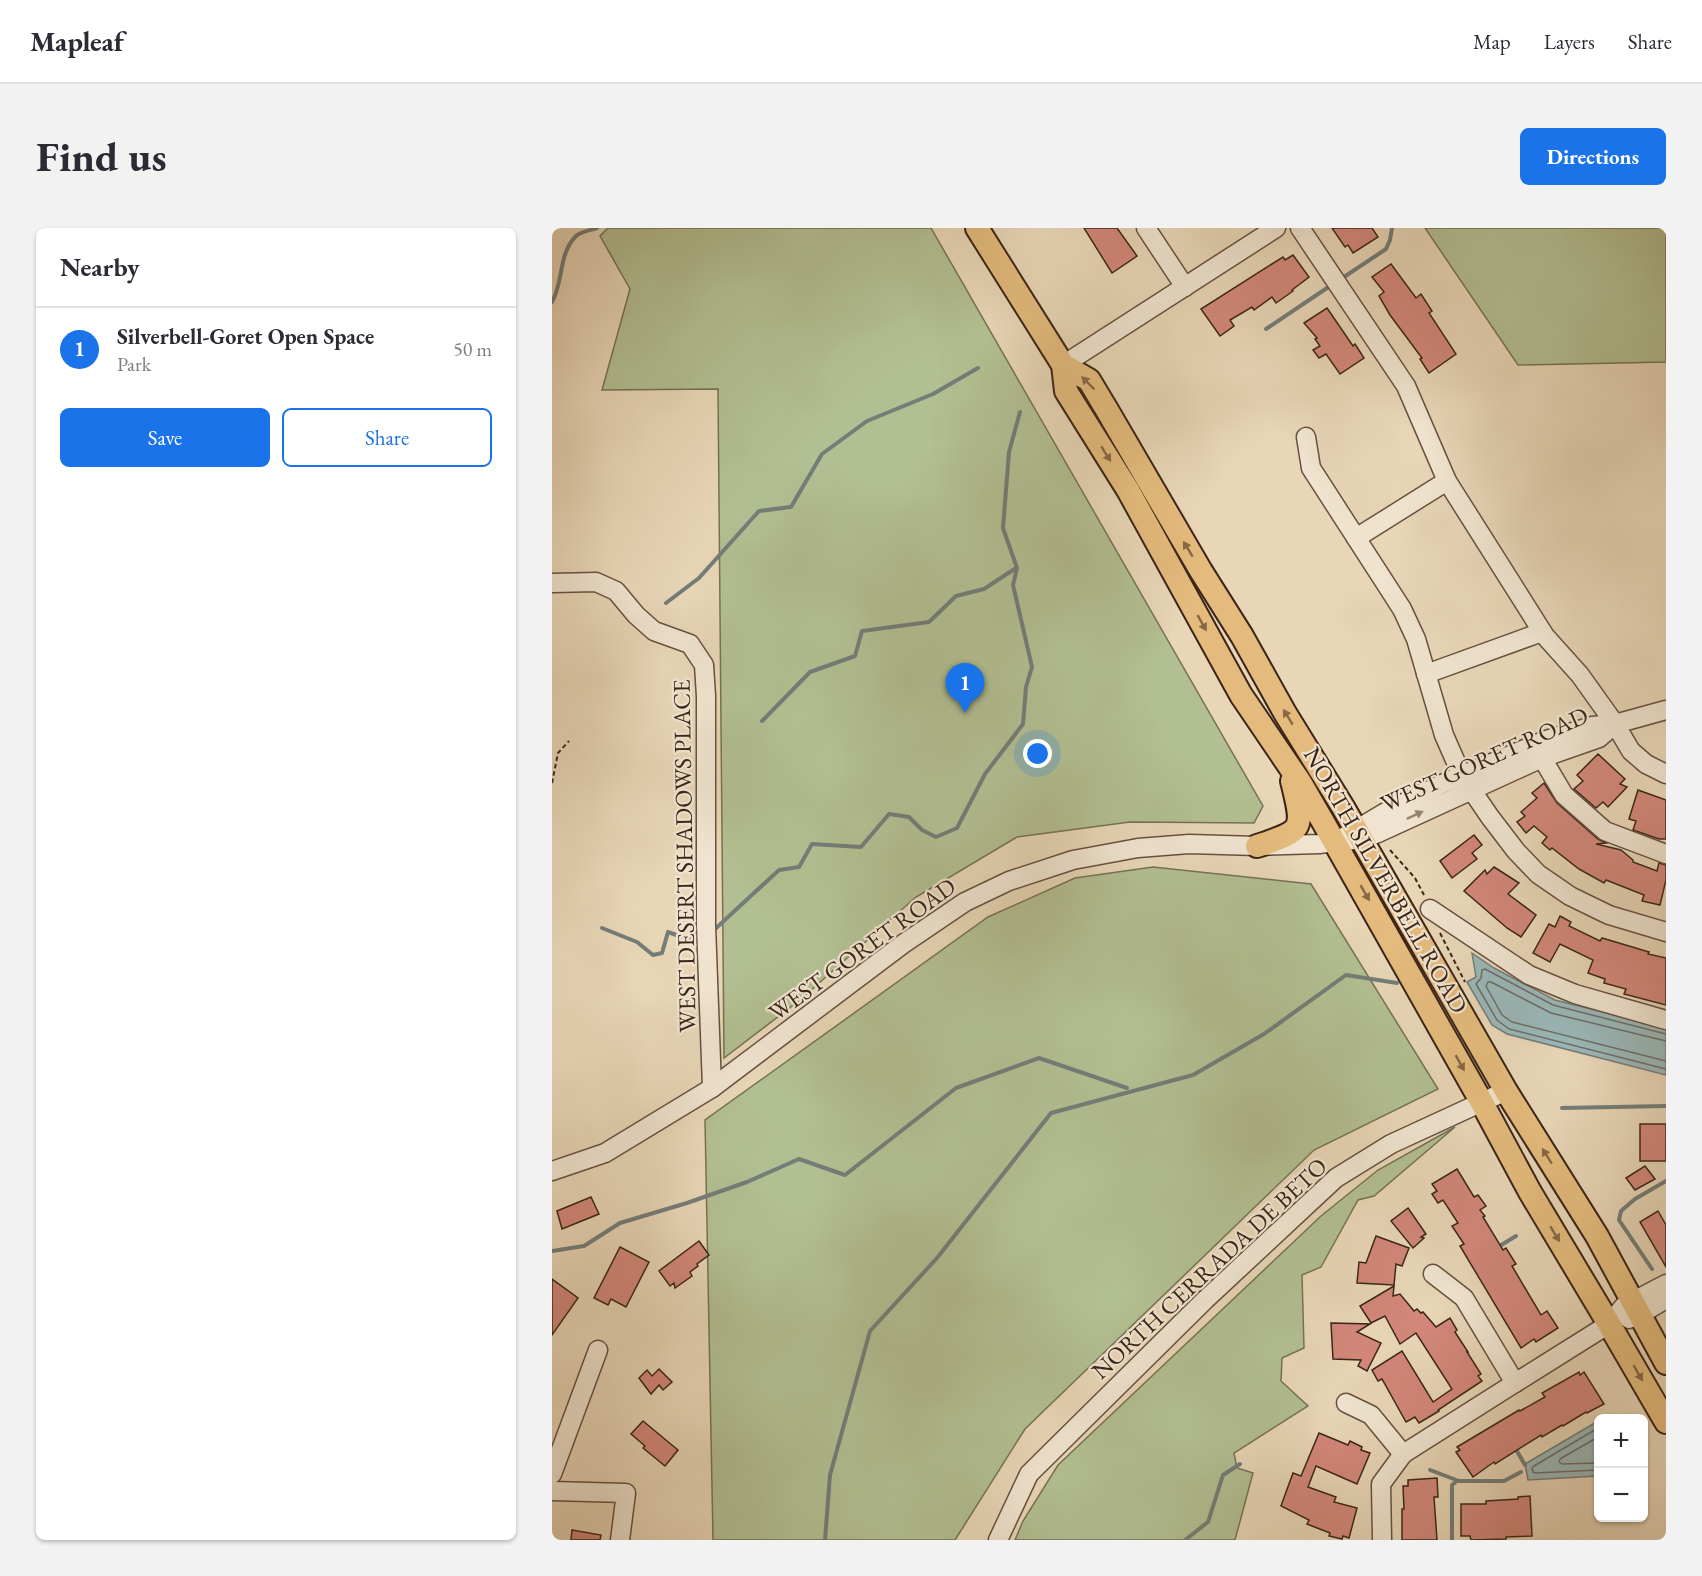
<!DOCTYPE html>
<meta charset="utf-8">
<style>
body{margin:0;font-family:"EB Garamond",serif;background:#f2f2f3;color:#2b2b33}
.controls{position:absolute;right:18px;bottom:18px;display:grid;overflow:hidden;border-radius:9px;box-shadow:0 2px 4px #0004}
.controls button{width:54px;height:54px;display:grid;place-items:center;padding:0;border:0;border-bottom:2px solid #e1e1e2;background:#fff;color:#2b2b33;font:30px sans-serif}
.you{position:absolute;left:486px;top:526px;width:21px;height:21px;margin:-15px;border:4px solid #fff;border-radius:50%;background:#1a73e8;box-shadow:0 0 0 9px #1a73e833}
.badge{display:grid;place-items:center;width:39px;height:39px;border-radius:50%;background:#1a73e8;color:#fff;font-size:20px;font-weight:700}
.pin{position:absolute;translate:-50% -50px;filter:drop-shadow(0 2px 3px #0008)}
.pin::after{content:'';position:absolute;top:32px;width:21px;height:18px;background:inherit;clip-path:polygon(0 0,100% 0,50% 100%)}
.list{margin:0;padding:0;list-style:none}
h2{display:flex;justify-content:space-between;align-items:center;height:78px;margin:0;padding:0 24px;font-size:26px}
h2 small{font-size:20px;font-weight:400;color:#7c7c81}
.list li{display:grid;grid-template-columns:39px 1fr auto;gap:18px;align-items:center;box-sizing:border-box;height:84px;padding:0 24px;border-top:2px solid #e1e1e2}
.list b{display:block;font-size:22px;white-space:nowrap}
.list p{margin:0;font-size:20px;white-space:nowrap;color:#7c7c81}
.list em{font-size:20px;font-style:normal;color:#7c7c81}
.actions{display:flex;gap:12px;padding:18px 24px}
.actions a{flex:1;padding:14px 0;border:2px solid #1a73e8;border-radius:9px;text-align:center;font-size:21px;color:#1a73e8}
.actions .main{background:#1a73e8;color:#fff}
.map{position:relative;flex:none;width:1114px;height:1312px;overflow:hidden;border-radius:9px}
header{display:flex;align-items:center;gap:36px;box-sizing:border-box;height:84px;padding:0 30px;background:#fff;border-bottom:2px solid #e1e1e2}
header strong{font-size:28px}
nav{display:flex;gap:33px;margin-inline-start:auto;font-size:21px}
.intro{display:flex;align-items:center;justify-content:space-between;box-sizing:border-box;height:144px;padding:0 36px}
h1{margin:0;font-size:42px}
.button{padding:15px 27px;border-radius:9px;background:#1a73e8;color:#fff;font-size:21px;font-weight:700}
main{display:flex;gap:36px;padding:0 36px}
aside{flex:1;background:#fff;border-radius:9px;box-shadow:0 2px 4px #0004}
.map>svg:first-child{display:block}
</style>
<header>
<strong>Mapleaf</strong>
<nav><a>Map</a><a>Layers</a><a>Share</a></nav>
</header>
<div class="intro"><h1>Find us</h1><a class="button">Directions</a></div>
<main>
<aside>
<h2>Nearby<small></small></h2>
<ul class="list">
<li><span class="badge">1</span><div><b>Silverbell-Goret Open Space</b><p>Park</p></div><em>50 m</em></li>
</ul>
<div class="actions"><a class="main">Save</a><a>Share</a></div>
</aside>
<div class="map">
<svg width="1114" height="1312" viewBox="0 0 1114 1312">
<rect width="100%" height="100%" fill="#e8d6b7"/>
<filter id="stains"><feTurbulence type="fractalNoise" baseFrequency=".00333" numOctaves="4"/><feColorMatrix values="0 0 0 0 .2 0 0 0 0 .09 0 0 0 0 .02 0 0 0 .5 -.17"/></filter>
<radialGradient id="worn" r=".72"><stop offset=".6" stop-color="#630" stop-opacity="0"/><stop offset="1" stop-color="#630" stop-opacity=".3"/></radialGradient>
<g fill="#b2bf92" stroke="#767255" stroke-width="1.5">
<path d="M56 0H379L711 578 702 595 578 594 465 609 364 669 248 772 172 830 166 161 50 162 78 61 48 8Z"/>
<path d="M873 0H1114V134L966 137Z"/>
<path d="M601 639 759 656 886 861 762 922 473 1201 403 1312H161L153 892 436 689 523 650Z"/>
<path d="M903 899 822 968 806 972 769 1039 750 1047 752 1120 730 1130 729 1153 756 1178 682 1225 685 1240 701 1245 683 1312H463L471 1293 506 1237 769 988 826 942Z"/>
</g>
<g fill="#9ab7b8" stroke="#747d78" stroke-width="1.5">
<path d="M920 725 942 740 1003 772 1114 800V847L955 806 940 797 915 754 924 749Z"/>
<path d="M1046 1193V1248L976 1252 973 1236Z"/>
</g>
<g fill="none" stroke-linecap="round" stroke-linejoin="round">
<g stroke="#6a6e68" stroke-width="1.5">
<path d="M1114 806 1001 777 933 741 930 742 929 750 924 756 945 792 957 801 1114 841"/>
<path d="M1114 813 999 785 939 754H936L934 758 950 787 960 794 1114 833"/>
<path d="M1046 1200 982 1238 980 1240 981 1244 983 1245 1046 1242"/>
<path d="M1046 1209 1008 1231 1007 1234 1010 1236 1046 1235"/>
</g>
<g stroke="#747d78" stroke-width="4">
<path d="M792 49 834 21 838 12 840 0"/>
<path d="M0 74C12 53 6 26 24 8 28 4 39 2 45 0"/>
<path d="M714 101 775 60"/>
<path d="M114 375 147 350 207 283 239 279 270 226 315 193 381 166 426 140"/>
<path d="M210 493 258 444 303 428 310 403 377 394 404 368 432 361 464 340"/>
<path d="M50 700 85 714 101 727 110 725 116 704 138 712 145 707"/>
<path d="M162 702 227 642 247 639 260 616 309 619 337 586 357 589 370 602 384 609 405 600 433 546 471 496 474 459 480 439 461 357 465 340 451 300 457 224 468 184"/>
<path d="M1010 880 1114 878"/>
<path d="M946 1019 964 1008"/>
<path d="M0 1023 32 1018 68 995 135 975 195 954 247 931 293 947 404 860 487 830 575 860"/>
<path d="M1100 1041 1067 992 1069 983 1083 971 1114 953"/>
<path d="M962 1218 973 1237"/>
<path d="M878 1242 907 1253H952L969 1244"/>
<path d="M273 1312 278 1247 318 1103 385 1030 499 885 641 847 712 806 794 747 845 755"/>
<path d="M633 1312 656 1294 671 1247 688 1236"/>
<path d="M900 1312V1257L905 1253"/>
</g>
</g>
<g fill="#d2877a" stroke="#3b2518" stroke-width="1.5">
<path d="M532 0H565L585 28 560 45Z"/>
<path d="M780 0H820L826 9 801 25 796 17 793 19Z"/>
<path d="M741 27 757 49 740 62 741 63 724 75 720 69 702 82 700 79 678 92 682 98 668 108 649 81 731 29 733 32Z"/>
<path d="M839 36 864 70 869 66 880 83 877 85 904 126 877 145 868 131 870 130 838 87 827 68 832 64 820 49Z"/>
<path d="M775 80 801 118 803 116 812 130 788 146 774 126 767 130 761 122 768 118 763 111 765 110 752 95Z"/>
<path d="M1046 526 1073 551 1068 556 1075 559 1056 579 1051 574 1044 580 1022 561 1031 553 1025 547Z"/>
<path d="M992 555 1005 575 1046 611 1054 615 1044 616 1069 622 1081 632V634L1105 643 1107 635 1114 637V652L1108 677 1090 673 1092 667 1054 652 1052 655 1027 641 1000 620 998 622 990 615 995 609 982 598 974 605 965 594 973 588 969 584 985 570 980 565Z"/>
<path d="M1086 562 1114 572V611H1107L1081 602 1084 593 1077 591Z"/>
<path d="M922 607 930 617 920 625 925 631 900 650 888 633Z"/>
<path d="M942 639 967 655 956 666 984 687 969 709 955 700 912 663 933 642 935 646Z"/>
<path d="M1008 688 1019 694 1017 698 1048 713 1050 710 1097 724 1096 726 1114 730V777L1072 766 1074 761 1052 755 1053 751 1036 745 1041 732 1008 716 998 734 981 725 997 696 1003 699Z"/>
<rect x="1088" y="896" width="26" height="37"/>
<path d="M1093 938 1103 951 1083 962 1074 950Z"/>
<path d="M905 941 922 969 926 967 934 978 928 982 933 988 931 989 951 1022 954 1020 964 1036 960 1038 989 1087 995 1083 1006 1100 984 1114 982 1111 969 1120 908 1018 912 1016 900 998 906 995 891 972 886 975 880 966 885 963 880 956Z"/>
<path d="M39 969 47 986 10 1001 5 983Z"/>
<path d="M856 980 874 1006 869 1009 872 1010 861 1020 839 993Z"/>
<path d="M1106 983 1114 997V1039L1088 994Z"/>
<path d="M824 1008 857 1020 850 1038 844 1036 842 1057 805 1055 807 1034 814 1035Z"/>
<path d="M147 1013 157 1027 145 1036 146 1038 138 1044 140 1048 123 1060 122 1055 118 1058 107 1043Z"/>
<path d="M68 1019 97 1034 74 1079 59 1071 56 1077 42 1070Z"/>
<path d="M0 1051 26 1070 0 1107Z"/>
<path d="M842 1058 841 1068 848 1066 862 1083 865 1081 869 1085 871 1084 884 1099 898 1090 905 1102 903 1104 916 1124H915L929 1146 926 1148 930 1153 886 1182 887 1183 867 1195 863 1189 854 1194 830 1151 826 1153 820 1142 850 1123 881 1174 900 1161 864 1105 848 1116 833 1088 819 1095 808 1078Z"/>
<path d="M779 1095 818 1096 805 1104 829 1115 815 1143 806 1138 809 1132 781 1131Z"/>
<path d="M107 1141 120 1154 111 1162 107 1157 99 1166 87 1150 95 1142 100 1148Z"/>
<path d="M1027 1144 1028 1147 1032 1144 1052 1176 1035 1185 1034 1184 1011 1198 1010 1197 990 1209 989 1207 943 1236 942 1234 921 1249 904 1224 908 1222 905 1219 967 1182 968 1183 993 1169 990 1165Z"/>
<path d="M91 1193 126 1222 113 1238 91 1220 93 1218 79 1206Z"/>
<path d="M767 1205 796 1217 798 1213 810 1219 809 1222 818 1225 805 1256 764 1238 756 1259 784 1269 782 1274 805 1280 797 1310 791 1308 790 1311 777 1308 778 1305 755 1296 757 1292 729 1278 741 1245 749 1248Z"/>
<path d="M885 1250 886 1269H882L885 1312H850V1281H852L851 1258H856V1252Z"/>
<path d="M978 1268 980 1308 954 1309V1311L919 1312 918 1308H909V1276H934V1273L966 1271V1269Z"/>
<path d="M20 1302 49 1307 48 1312H19Z"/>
</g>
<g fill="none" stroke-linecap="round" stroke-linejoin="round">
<defs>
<g id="minor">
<path d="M594 0 633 59"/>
<path d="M748 0 854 158 895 253 993 408 1028 447 1063 496 1079 523 1094 536 1114 546"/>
<path d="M511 137 724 0"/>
<path d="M754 209 759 240 850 381 864 411 892 507 910 548 938 589 964 623 986 646 1018 668 1057 687 1114 704"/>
<path d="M804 310 895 253"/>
<path d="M0 355 44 354 64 363 84 387 102 403 138 416 152 437 154 468V697L160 860"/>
<path d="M874 446 990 404"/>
<path d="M990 530 1012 567 1053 603 1114 626"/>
<path d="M792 609 832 585 890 556 994 512 1040 498 1063 496 1114 482"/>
<path d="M878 681 977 747 1023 766 1114 792"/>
<path d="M0 943 53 925 160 860 351 716 413 674 457 653 521 632 586 620 637 616 705 618 767 616 810 611 826 605 990 530 1047 510 1063 496"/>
<path d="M881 1046 912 1070 963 1155 1057 1096 1072 1078 1114 1056"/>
<path d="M1077 1091 1087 1087 1114 1071"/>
<path d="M794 1175 819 1187 851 1226"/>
<path d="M0 1246 46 1122"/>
<path d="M0 1263 74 1265 68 1312"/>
<path d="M446 1312 477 1246 653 1072 784 950 839 916 954 863"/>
<path d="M830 1312 829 1256 851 1226 963 1155"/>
</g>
<g id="major">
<path d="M425 0 511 137 514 163 576 262 689 467 748 554 770 592 929 873 978 964 1057 1096 1114 1194"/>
<path d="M511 137 537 152 555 182 649 343 690 408 733 485 791 579 954 863 1045 1008 1114 1135"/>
<path d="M705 618C753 602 752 602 740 553"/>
</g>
</defs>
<use href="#minor" stroke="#665140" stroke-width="21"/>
<use href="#major" stroke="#3b2518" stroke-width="26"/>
<g stroke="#3b2518" stroke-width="2" stroke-dasharray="4.5 3" stroke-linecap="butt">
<path d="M0 555 6 525 17 513"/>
<path d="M838 622 863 650 872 667"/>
<path d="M888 705 913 754"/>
</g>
<use href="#minor" stroke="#f0e4d0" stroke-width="18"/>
<use href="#major" stroke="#e4bb7c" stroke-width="22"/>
</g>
<defs><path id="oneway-solid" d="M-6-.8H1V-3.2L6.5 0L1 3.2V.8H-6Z" transform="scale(1.5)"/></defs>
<g fill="#876845">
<use href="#oneway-solid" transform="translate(536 155) rotate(-135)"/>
<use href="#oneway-solid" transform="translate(554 226) rotate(58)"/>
<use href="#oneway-solid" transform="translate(636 321) rotate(-121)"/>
<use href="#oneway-solid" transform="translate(650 395) rotate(61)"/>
<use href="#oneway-solid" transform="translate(736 489) rotate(-121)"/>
<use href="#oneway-solid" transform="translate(813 665) rotate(60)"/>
<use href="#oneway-solid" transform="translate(908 835) rotate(61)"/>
<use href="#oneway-solid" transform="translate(995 928) rotate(-122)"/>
<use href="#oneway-solid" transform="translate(1003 1006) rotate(59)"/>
<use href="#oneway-solid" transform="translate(1086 1145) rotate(60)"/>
</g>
<use fill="#968474" href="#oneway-solid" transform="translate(863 587) rotate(-25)"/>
<g text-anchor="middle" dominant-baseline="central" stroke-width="4.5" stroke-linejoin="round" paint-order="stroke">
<g font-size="24" fill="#3b2518" stroke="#f0e4d0">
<text transform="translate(932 531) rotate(-24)">WEST GORET ROAD</text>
<text transform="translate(132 628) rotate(-91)">WEST DESERT SHADOWS PLACE</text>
<text transform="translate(834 652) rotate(60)">NORTH SILVERBELL ROAD</text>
<text transform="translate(310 721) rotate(-36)">WEST GORET ROAD</text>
<text transform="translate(657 1040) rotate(-43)">NORTH CERRADA DE BETO</text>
</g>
</g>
<rect width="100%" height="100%" filter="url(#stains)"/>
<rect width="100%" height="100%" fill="url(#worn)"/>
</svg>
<div class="controls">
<button>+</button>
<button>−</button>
</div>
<div class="you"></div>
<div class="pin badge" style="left:413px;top:485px">1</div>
</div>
</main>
